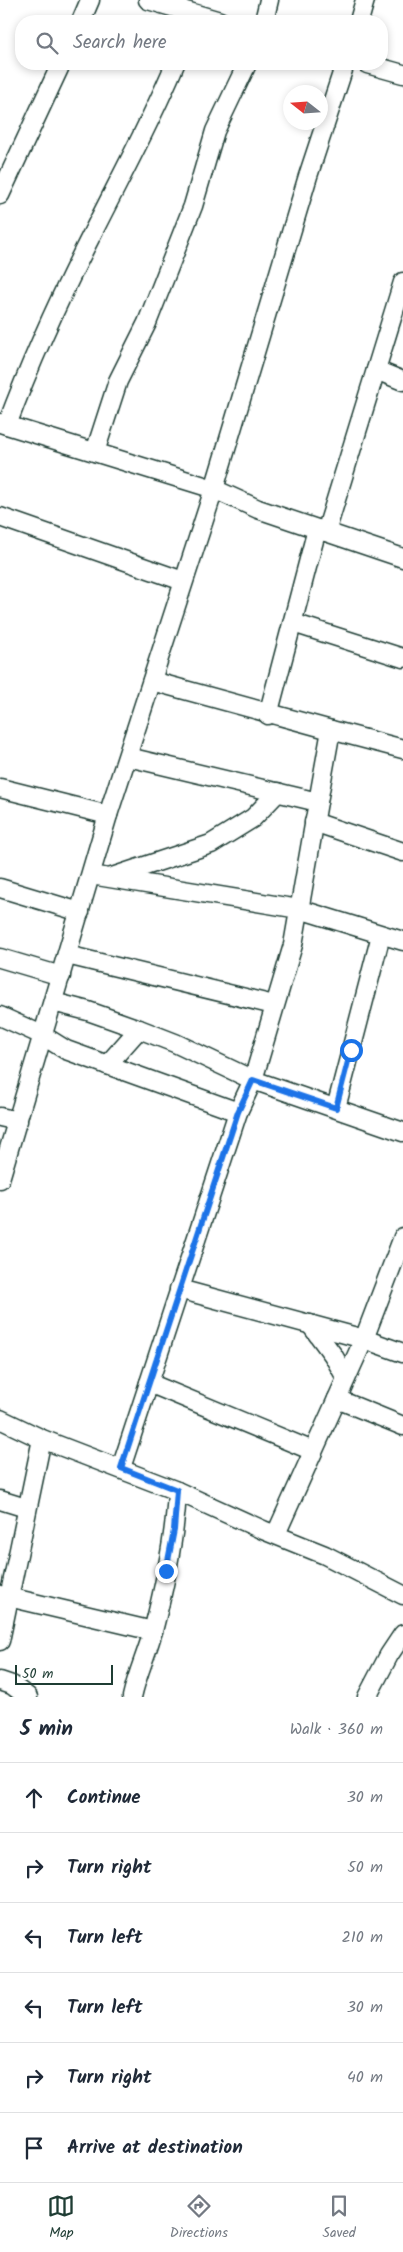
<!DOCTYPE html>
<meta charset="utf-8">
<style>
body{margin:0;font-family:Kalam,sans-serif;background:#f6f6f7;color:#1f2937}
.compass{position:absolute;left:283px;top:85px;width:45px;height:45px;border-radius:50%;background:#fff;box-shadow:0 2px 8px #0003;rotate:287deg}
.scale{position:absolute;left:15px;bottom:12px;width:98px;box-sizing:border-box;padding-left:5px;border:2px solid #1f3d34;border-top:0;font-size:14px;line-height:18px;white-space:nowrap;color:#1f3d34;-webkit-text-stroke:4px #fff;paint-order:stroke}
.stop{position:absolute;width:15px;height:15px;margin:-11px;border:4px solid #1a73e8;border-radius:50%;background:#fff}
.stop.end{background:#1a73e8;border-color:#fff;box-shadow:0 1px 5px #0008}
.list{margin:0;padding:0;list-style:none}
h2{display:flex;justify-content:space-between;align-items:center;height:65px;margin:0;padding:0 20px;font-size:21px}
h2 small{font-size:16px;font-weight:400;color:#747a83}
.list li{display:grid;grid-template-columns:32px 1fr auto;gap:15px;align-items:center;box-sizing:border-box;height:70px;padding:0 20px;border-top:1px solid #e0e1e3}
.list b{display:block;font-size:19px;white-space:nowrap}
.list em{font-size:16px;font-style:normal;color:#747a83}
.icon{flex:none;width:28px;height:28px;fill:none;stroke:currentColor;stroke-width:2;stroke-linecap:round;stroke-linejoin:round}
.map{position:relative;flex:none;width:403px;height:1697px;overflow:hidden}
.search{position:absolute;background:#fff;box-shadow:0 2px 8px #0003;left:15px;right:15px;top:15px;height:55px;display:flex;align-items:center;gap:12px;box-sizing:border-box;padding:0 18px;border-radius:20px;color:#747a83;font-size:19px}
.sheet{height:485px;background:#fff}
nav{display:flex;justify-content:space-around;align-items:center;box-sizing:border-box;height:70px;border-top:1px solid #e0e1e3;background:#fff;font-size:14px;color:#747a83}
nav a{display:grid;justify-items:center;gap:2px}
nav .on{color:#1f3d34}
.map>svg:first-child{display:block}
</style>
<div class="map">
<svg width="403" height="1697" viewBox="0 0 403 1697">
<rect width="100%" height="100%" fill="#fff"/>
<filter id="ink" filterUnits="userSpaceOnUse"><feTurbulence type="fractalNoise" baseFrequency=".02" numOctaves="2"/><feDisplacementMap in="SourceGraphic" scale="10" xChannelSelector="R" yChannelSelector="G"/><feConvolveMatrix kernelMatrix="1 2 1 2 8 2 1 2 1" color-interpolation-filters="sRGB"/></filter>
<g filter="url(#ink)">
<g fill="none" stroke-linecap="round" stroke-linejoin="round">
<defs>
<g id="minor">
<path d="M148 0 220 21"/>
<path d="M81 21 90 0"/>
<path d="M264 21 269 0"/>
<path d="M359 21 365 0"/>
<path d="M367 64 403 74"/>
<path d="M0 195 61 64"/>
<path d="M376 370 403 381"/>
<path d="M0 423 214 489 258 509 403 558"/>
<path d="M7 425C31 361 59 299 90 238 119 180 150 124 175 64"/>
<path d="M95 452 118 381 147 323 193 206 215 131 247 64"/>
<path d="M0 517 183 581"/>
<path d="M326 532 403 282"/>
<path d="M293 623 403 658"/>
<path d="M152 681 331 730"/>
<path d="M268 715 317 529"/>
<path d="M128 757 318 802 331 730 403 749"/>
<path d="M0 788 108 815"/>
<path d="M314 822 403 852"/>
<path d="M91 875 299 909 403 941"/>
<path d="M112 877 211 844 253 818 278 792"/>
<path d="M0 888 80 912"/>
<path d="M67 955 274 1005"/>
<path d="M0 958 61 976"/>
<path d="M53 1002 88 1011 139 1029 175 1043 253 1080 403 1132"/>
<path d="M0 1016 42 1035 66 1050 238 1112"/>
<path d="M107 1065 139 1029"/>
<path d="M336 1108 381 935"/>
<path d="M0 1117 18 1121"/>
<path d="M0 1179 108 815 214 489 308 176 345 64"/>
<path d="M179 1289 364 1339 403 1353"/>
<path d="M310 1324 333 1355 346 1378"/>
<path d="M149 1383 313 1451"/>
<path d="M337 1399 403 1426"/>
<path d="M0 1419 42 1439 177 1491 263 1530 325 1555 403 1595"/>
<path d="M121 1468 238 1112 253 1080 293 945 318 802"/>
<path d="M0 1500 26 1508"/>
<path d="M276 1534 364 1339 403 1237"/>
<path d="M0 1595 153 1631"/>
<path d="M0 1641 42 1439"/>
<path d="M0 1681 12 1685 28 1697"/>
<path d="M132 1697C137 1674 147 1653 153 1631 165 1585 175 1538 177 1491"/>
<path d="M367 1697 389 1655 403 1634"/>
</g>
</defs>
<use href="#minor" stroke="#1f3d34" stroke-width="21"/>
<use href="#minor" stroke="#fff" stroke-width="18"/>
</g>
</g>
<g fill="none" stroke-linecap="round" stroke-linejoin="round" filter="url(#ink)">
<path stroke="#1a73e8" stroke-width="6" d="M166 1571 174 1530 177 1490 121 1468 238 1112 253 1080 336 1108 351 1050"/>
</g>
</svg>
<svg class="compass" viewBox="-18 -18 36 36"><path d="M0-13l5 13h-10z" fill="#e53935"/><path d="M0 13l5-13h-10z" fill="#747a83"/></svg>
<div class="scale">50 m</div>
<div class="stop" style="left:351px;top:1050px"></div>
<div class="stop end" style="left:166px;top:1571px"></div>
<div class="search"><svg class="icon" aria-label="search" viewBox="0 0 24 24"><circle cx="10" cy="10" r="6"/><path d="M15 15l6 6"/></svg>Search here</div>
</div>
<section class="sheet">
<h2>5 min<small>Walk · 360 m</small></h2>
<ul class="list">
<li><svg class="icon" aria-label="ahead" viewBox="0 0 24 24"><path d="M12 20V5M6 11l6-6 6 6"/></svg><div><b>Continue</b></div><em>30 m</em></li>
<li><svg class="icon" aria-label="right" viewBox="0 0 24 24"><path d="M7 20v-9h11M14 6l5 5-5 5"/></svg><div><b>Turn right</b></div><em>50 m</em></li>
<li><svg class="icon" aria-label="left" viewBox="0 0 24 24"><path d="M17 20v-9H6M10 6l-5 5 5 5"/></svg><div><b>Turn left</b></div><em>210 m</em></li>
<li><svg class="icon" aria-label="left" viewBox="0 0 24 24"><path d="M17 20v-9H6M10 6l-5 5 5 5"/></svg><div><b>Turn left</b></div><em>30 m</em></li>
<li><svg class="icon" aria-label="right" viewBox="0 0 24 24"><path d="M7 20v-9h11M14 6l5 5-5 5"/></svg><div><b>Turn right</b></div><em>40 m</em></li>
<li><svg class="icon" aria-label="arrive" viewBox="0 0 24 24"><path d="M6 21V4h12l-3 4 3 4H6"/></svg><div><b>Arrive at destination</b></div></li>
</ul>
</section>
<nav>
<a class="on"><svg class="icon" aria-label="map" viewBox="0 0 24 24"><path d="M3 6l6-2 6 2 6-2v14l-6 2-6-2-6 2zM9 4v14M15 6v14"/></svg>Map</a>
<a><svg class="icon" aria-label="directions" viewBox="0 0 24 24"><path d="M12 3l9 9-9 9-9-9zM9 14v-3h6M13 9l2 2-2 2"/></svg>Directions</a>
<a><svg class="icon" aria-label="saved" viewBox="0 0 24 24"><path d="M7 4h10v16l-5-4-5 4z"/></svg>Saved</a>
</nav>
